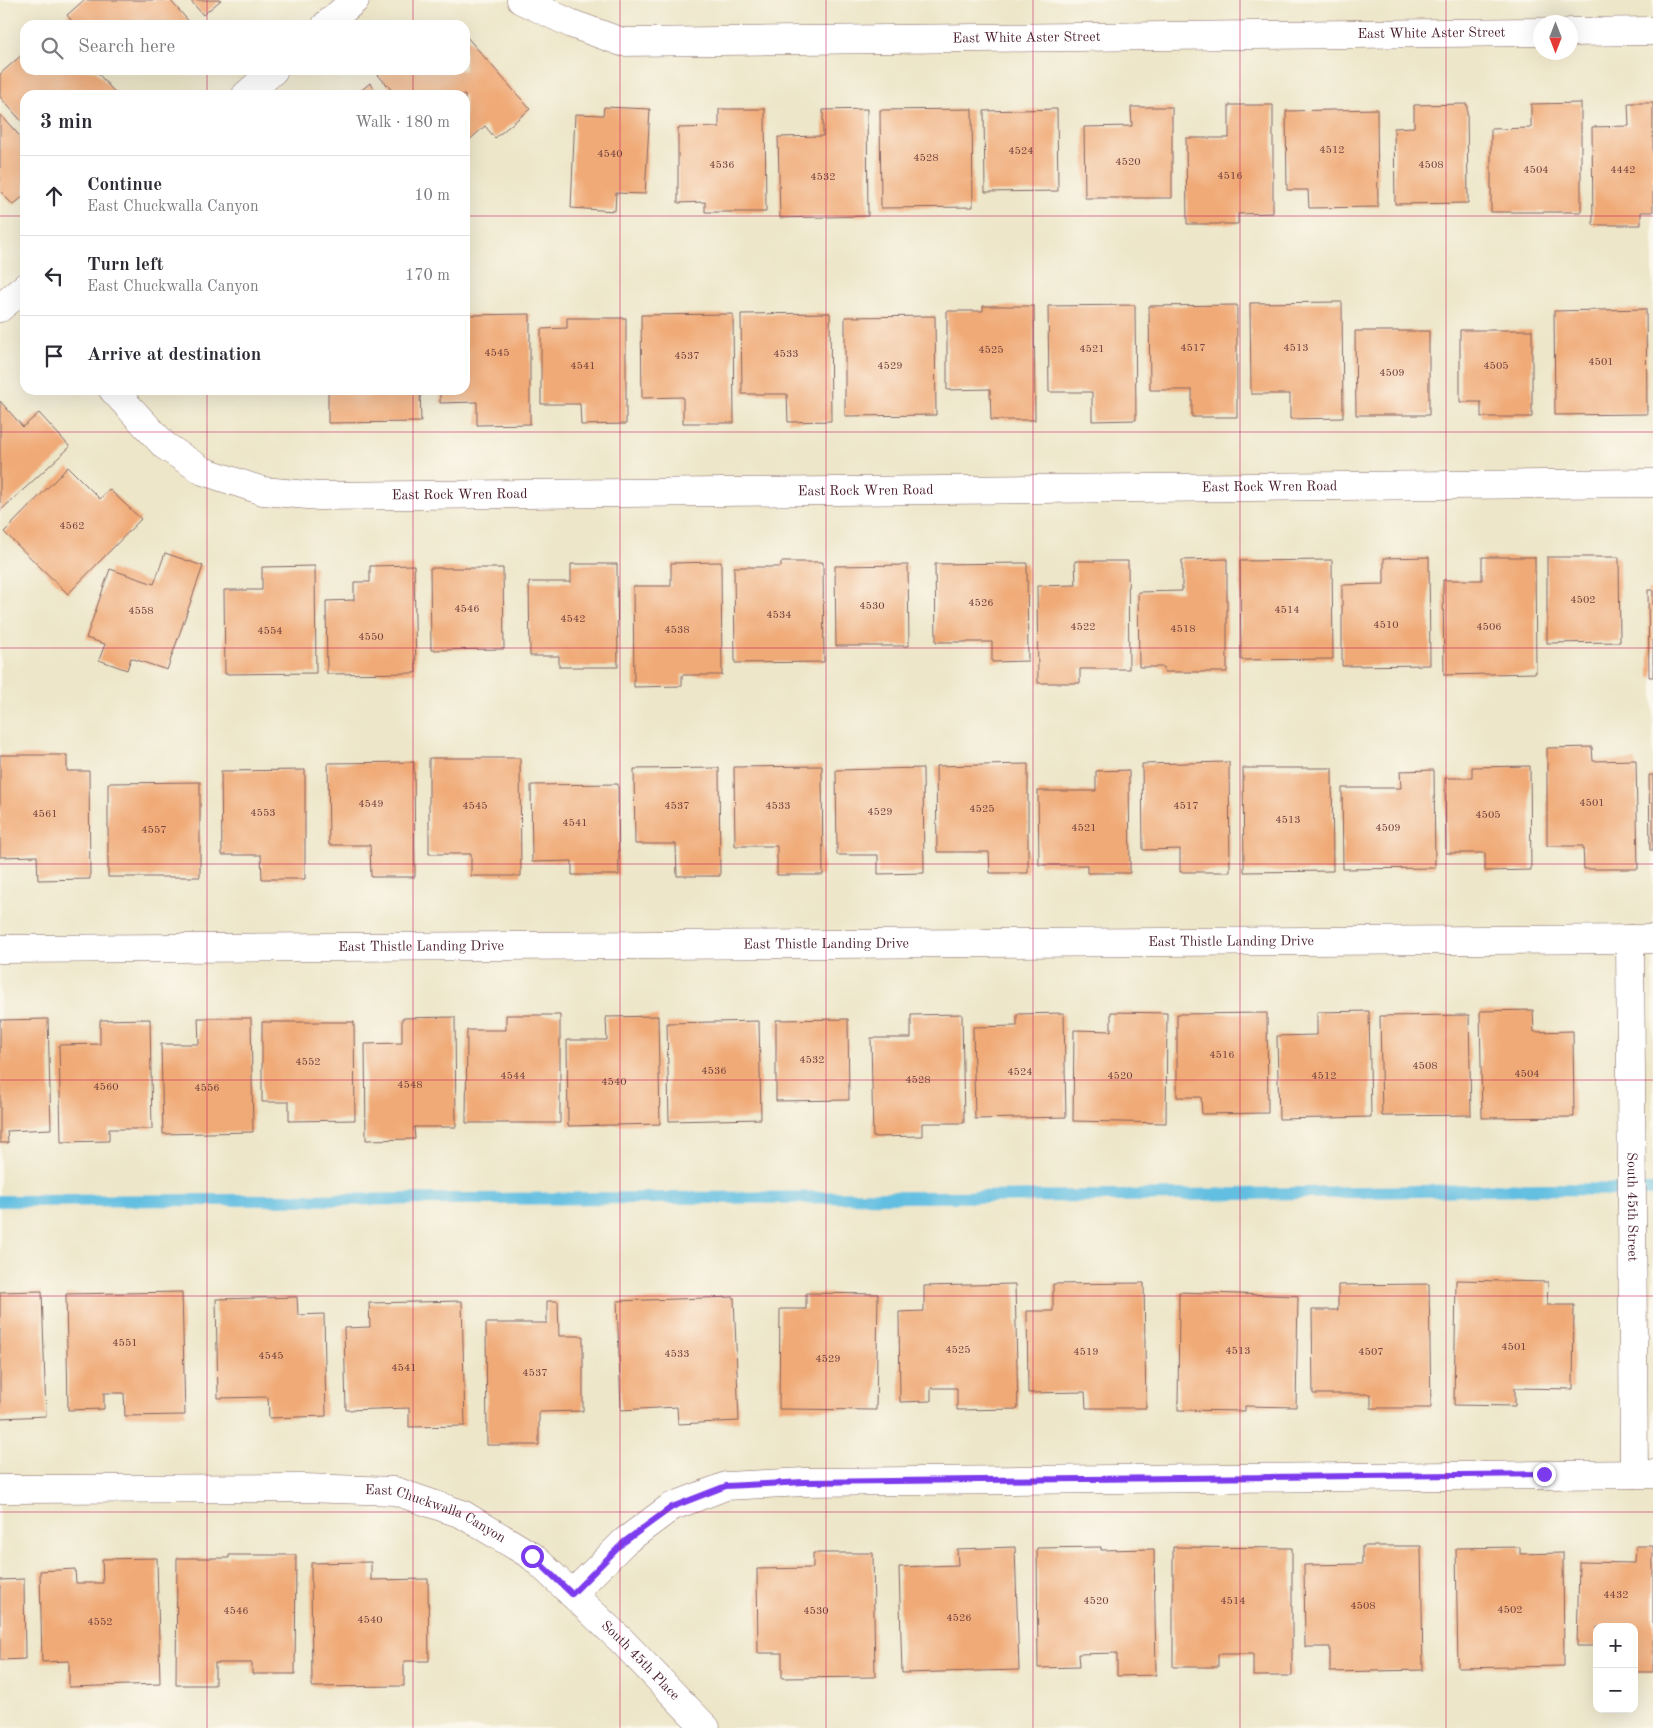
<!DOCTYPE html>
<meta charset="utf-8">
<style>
body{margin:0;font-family:"Old Standard TT",serif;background:#f7f7f7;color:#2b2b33}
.controls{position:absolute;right:15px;bottom:15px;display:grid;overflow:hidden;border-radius:10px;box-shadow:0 5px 20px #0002}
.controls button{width:45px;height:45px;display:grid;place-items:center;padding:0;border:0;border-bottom:1px solid #e1e1e2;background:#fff;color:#2b2b33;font:25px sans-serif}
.compass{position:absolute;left:1533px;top:15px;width:45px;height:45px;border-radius:50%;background:#fff;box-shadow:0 5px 20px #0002;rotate:180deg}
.stop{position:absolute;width:15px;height:15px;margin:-11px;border:4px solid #7c3aed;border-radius:50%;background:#fff}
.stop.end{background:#7c3aed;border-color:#fff;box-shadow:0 1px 5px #0008}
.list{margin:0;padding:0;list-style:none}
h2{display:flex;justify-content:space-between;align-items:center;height:65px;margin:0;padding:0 20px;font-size:21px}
h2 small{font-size:16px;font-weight:400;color:#7c7c81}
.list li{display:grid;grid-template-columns:32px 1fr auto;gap:15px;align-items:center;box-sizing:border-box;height:80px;padding:0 20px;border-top:1px solid #e1e1e2}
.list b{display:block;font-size:19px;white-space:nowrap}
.list p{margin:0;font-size:16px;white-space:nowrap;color:#7c7c81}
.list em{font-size:16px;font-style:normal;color:#7c7c81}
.icon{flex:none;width:28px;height:28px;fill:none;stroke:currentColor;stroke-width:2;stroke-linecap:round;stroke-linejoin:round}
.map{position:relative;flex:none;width:1653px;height:1728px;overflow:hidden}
.search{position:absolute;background:#fff;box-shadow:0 5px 20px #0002;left:20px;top:20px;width:450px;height:55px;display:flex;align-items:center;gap:12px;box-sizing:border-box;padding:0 18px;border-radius:15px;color:#7c7c81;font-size:19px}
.panel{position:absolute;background:#fff;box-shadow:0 5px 20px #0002;left:20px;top:90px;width:450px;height:305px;border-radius:15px}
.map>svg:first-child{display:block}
</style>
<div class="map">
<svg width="1653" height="1728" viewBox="0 0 1653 1728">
<rect width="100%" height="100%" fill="#fbf7ec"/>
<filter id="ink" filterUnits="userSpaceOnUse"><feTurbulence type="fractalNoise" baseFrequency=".02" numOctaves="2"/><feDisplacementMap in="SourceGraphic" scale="10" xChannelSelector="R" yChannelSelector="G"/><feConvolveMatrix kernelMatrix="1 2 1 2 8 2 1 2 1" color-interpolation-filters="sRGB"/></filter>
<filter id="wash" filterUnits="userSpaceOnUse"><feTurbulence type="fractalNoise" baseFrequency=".0096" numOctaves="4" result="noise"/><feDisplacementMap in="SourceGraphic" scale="20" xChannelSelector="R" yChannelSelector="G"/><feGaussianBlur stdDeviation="1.12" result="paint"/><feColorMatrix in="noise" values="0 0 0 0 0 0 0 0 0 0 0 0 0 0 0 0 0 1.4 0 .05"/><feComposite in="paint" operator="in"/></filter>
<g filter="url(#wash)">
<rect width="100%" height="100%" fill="#ede6c9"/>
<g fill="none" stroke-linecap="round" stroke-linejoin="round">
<path stroke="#63bfe1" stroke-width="12" d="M0 1201 1116 1196 1543 1189 1653 1190"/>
</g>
<g id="blocks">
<g fill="#f0aa77">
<path d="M84 0H170L192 25H75L67 15Z"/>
<path d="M190 0H221L203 15Z"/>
<path d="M465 35 530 109 495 138 485 126 465 144V95H396L378 75 384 70H465Z"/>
<path d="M25 52V70H95L117 95H25V125L0 97V74Z"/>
<path d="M370 83 380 95H356Z"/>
<path d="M1581 103V212H1491V129L1531 128V104Z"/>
<path d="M1628 103H1653V212H1641V225H1593L1592 127 1629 126Z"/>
<path d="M1467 104 1468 203 1395 204 1394 128 1414 127V105Z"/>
<path d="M1229 105H1273V213L1238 214V224H1187L1186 138H1229Z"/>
<path d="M604 107 650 109 645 194 616 193 615 211 571 208 575 114 603 115Z"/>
<path d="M1131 107H1172V198H1085L1084 127 1132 126Z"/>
<path d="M719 109H765L766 212H705V202L678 203V128L719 127Z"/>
<path d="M867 109 868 216 780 218 778 137 823 136V110Z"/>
<path d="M972 109 973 207 881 208 880 110Z"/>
<path d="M1057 109 1058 191 985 192 984 111Z"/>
<path d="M1377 109 1378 207 1309 208 1308 190H1287L1286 111Z"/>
<path d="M0 114 25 142V195L13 205 0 191Z"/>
<path d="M1342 302 1343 418 1290 419V394H1251L1250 303Z"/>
<path d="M1135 305 1136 420 1092 421V392H1049L1048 306Z"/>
<path d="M1237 305V417H1192V390H1150L1149 306Z"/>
<path d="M983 306H1034L1035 420H991L990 389 947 390V311H983Z"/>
<path d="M1646 309 1647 414 1555 415 1554 311Z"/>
<path d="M830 313 831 421 788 422 787 394H742L741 314Z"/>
<path d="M530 314V424L477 425V402L440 403V390H465V315Z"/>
<path d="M733 314 734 423H683V397L642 398 641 315Z"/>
<path d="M935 316 936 415 845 416V317Z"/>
<path d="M567 318H626V424L581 425 580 404H541V329L567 328Z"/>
<path d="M1460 330H1532V417H1481V402H1460Z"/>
<path d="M1355 331H1429V415H1356Z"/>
<path d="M328 390H420L421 422 328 423Z"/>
<path d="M0 401 23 427 39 413 70 447 0 511Z"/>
<path d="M68 467 100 499 109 489 141 519 68 594 4 532Z"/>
<path d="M165 553 203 566 167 670 131 658 127 670 99 660 105 644 86 638 110 569 154 584Z"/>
<path d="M1429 557 1430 665 1342 666V585L1384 584V558Z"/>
<path d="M1482 557H1535L1536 673 1444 675 1443 580H1482Z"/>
<path d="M1547 557H1619L1620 642 1547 643Z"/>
<path d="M1227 559V672H1164V667H1139L1138 592 1182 591V560Z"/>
<path d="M1332 560 1333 659 1241 660 1240 561Z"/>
<path d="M1075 561H1128L1129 669H1080V683H1038L1037 586 1076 585Z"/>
<path d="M721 562 722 675H682V686L634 687 633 586H671V563Z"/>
<path d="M781 562H823L824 662 735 663 734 567H781Z"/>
<path d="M1027 563 1028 661 992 662V642H936L935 564Z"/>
<path d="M571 564H617L618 667H559V656H530L529 582H571Z"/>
<path d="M414 565 416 673 327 674 326 601 354 600V582H370V566Z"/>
<path d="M908 565 909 646H836L835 566Z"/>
<path d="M315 566 316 673 225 674 224 590H262V567Z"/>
<path d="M430 568H503L504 649 431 650Z"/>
<path d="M1648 590H1653V677H1649Z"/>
<path d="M1592 747 1593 761 1636 760 1638 869H1584L1583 846H1547V748Z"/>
<path d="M0 755H67V771H89L90 879 38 880 37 856 0 857Z"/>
<path d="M429 758H520L521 876H471V854H429Z"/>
<path d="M414 762 415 877H371L370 845H329L328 763Z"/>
<path d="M1229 762 1230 872H1180V849L1143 850 1142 764Z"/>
<path d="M1028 764V873H990L989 852H937L936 766Z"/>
<path d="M822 766 823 875H777V846H735L734 767Z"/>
<path d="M1530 766 1531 870 1485 871V853H1446L1445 778H1472V767Z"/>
<path d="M719 768 720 876H677L676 844H635L634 769Z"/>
<path d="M923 768 924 873 878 874V855H837L836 770Z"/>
<path d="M1243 768H1332L1333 871 1244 872Z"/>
<path d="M305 770V879H262L261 855H222L221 771Z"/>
<path d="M1129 770 1130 873H1087V865H1039L1038 791H1096V771Z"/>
<path d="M1434 770 1435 868 1343 869 1342 788H1401L1400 771Z"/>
<path d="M1649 775H1653V850H1650Z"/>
<path d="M200 782V877H108V783Z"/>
<path d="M618 784 619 875H572V861L532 862 531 785Z"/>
<path d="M1533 1010 1534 1032 1573 1031 1574 1117 1482 1118 1480 1011Z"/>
<path d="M1369 1011 1371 1117 1279 1119 1277 1036 1317 1035V1012Z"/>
<path d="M1111 1012 1167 1013 1166 1123 1073 1121 1074 1030 1111 1031Z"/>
<path d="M1064 1013 1066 1117 975 1119 973 1027 1017 1026V1014Z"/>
<path d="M1267 1013 1268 1113 1202 1114 1201 1097H1177V1014Z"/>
<path d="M962 1014 964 1123H922V1136L873 1137 871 1038H911V1015Z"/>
<path d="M506 1015H560V1123H466L467 1030H506Z"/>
<path d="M1469 1015 1471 1115 1382 1116 1380 1016Z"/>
<path d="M658 1016 660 1124 568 1126 567 1040H607L606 1017Z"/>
<path d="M455 1017 456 1127H414L415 1139 366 1140 365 1044 402 1043V1018Z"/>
<path d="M198 1018H251L253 1132 163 1134 161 1044H199Z"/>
<path d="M48 1019 51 1129 7 1131 8 1143H0V1020Z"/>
<path d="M150 1019 152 1129H109V1141L61 1142 59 1045 100 1044V1020Z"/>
<path d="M848 1019 849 1100 776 1101V1020Z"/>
<path d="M759 1021 761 1119 669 1121 667 1023Z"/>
<path d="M262 1022H354L355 1120 289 1121V1102H262Z"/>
<path d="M1456 1280 1548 1282 1547 1305H1574L1573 1389 1515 1388V1406L1454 1405Z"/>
<path d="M1144 1283 1146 1408H1086L1085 1392 1028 1393 1027 1311H1053V1284Z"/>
<path d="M1015 1284 1018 1409 957 1410V1388H931V1401L900 1402 899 1312 924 1311V1286Z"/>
<path d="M1429 1284 1431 1408H1371V1394H1313L1312 1310H1338V1285Z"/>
<path d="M42 1291 46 1416 0 1418V1292Z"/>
<path d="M182 1292 185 1415 125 1416 124 1393H104V1409L68 1410 66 1294Z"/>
<path d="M1179 1292 1298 1296 1296 1407 1245 1406V1411L1178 1410Z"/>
<path d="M806 1293 878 1294 876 1410 779 1409 780 1309H806Z"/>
<path d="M297 1297 298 1315 324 1314 326 1416 269 1418 268 1397 218 1398 216 1299Z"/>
<path d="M734 1297 739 1421 678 1424 677 1407 621 1410 617 1301Z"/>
<path d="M462 1301 465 1426 409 1427V1408L346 1410 344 1328 370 1327 369 1303Z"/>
<path d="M547 1301H558L559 1336H583V1411L539 1412V1445H487L486 1323H547Z"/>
<path d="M1362 1546H1421L1423 1670 1330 1672V1647H1305L1304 1565 1362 1564Z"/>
<path d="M1636 1546H1653V1672H1634V1627H1597V1646H1577L1579 1562 1635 1563Z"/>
<path d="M1015 1547 1019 1670 902 1673 899 1567 958 1565 957 1549Z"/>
<path d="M1101 1547V1550L1154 1549 1156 1675 1117 1676V1653L1078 1654 1079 1667 1038 1668 1037 1548Z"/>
<path d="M1173 1547 1292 1548V1676H1253V1654H1218V1667H1173Z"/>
<path d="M1520 1547V1554L1563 1553 1564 1666 1458 1668 1456 1548Z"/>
<path d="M813 1553H873L875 1677 782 1678V1653H758L757 1569 813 1568Z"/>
<path d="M229 1555H296L295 1674H252V1663H215V1685H176L177 1558H229Z"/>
<path d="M157 1558 160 1684 69 1687V1661L42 1662 40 1571 75 1569 76 1583H103L102 1559Z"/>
<path d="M371 1562V1580L428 1579 429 1661H404V1686L312 1687 311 1563Z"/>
<path d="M24 1579 25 1659 0 1660V1580Z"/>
</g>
</g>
</g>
<g filter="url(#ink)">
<use href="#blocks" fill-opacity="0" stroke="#836562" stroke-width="1"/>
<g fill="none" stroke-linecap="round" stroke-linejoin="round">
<defs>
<g id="minor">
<path id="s1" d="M521 0 572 24 622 42 1540 32"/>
<path d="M326 25 355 0"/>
<path d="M1570 32 1653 31"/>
<path d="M246 95 274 70"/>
<path d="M0 308 25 287"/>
<path id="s2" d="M113 390 165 446 203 471 263 491 319 496 1653 483"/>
<path id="s3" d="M1630 939 1634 1474"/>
<path id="s4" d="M0 949 1653 939"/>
<path id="s5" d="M0 1489 304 1488 395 1491 462 1514 532 1556 622 1641 706 1728"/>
<path d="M572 1594 624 1542 671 1507 726 1486 804 1482 1653 1474"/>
</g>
</defs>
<use href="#minor" stroke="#836562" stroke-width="29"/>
<use href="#minor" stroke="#fff" stroke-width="28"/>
</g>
</g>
<g fill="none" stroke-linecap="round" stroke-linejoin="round" filter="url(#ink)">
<path stroke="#7c3aed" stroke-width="6" d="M532 1556 572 1594 624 1542 672 1507 726 1486 804 1482 1544 1474"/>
</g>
<path fill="none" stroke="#c2185b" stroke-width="1" stroke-opacity="0.55" d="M207 0V25M413 0V25M620 0V1728M826 0V1728M1033 0V1728M1240 0V1728M1446 0V1728M207 70V95M413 70V95M0 216H25M465 216H1653M207 390V1728M413 390V1728M0 432H1653M0 648H1653M0 864H1653M0 1080H1653M0 1296H1653M0 1512H1653"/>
<g text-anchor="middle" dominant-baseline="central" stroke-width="4" stroke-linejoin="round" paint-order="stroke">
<g font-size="11" fill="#74423e">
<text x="1332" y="150">4512</text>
<text x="1021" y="151">4524</text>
<text x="610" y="154">4540</text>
<text x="926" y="158">4528</text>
<text x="1128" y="162">4520</text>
<text x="722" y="165">4536</text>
<text x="1431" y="165">4508</text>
<text x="1536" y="170">4504</text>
<text x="1623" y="170">4442</text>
<text x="1230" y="176">4516</text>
<text x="823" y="177">4532</text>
<text x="1193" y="348">4517</text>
<text x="1296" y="348">4513</text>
<text x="1092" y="349">4521</text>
<text x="991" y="350">4525</text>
<text x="497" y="353">4545</text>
<text x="786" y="354">4533</text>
<text x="687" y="356">4537</text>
<text x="1601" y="362">4501</text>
<text x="583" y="366">4541</text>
<text x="890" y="366">4529</text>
<text x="1496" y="366">4505</text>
<text x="1392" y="373">4509</text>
<text x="72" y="526">4562</text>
<text x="1583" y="600">4502</text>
<text x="981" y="603">4526</text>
<text x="872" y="606">4530</text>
<text x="467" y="609">4546</text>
<text x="1287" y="610">4514</text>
<text x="141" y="611">4558</text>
<text x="779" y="615">4534</text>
<text x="573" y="619">4542</text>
<text x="1386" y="625">4510</text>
<text x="1083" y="627">4522</text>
<text x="1489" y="627">4506</text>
<text x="1183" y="629">4518</text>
<text x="677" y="630">4538</text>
<text x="270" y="631">4554</text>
<text x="371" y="637">4550</text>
<text x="1592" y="803">4501</text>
<text x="371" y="804">4549</text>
<text x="475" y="806">4545</text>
<text x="677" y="806">4537</text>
<text x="778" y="806">4533</text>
<text x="1186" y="806">4517</text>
<text x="982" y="809">4525</text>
<text x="880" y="812">4529</text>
<text x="263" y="813">4553</text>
<text x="45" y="814">4561</text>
<text x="1488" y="815">4505</text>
<text x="1288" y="820">4513</text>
<text x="575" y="823">4541</text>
<text x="1084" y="828">4521</text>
<text x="1388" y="828">4509</text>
<text x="154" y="830">4557</text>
<text x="1222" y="1055">4516</text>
<text x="812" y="1060">4532</text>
<text x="308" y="1062">4552</text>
<text x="1425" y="1066">4508</text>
<text x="714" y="1071">4536</text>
<text x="1020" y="1072">4524</text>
<text x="1527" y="1074">4504</text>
<text x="513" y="1076">4544</text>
<text x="1120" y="1076">4520</text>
<text x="1324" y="1076">4512</text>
<text x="918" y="1080">4528</text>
<text x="614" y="1082">4540</text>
<text x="410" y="1085">4548</text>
<text x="106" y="1087">4560</text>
<text x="207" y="1088">4556</text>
<text x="125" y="1343">4551</text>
<text x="1514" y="1347">4501</text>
<text x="958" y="1350">4525</text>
<text x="1238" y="1351">4513</text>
<text x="1086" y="1352">4519</text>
<text x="1371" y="1352">4507</text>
<text x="677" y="1354">4533</text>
<text x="271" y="1356">4545</text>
<text x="828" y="1359">4529</text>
<text x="404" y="1368">4541</text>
<text x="535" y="1373">4537</text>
<text x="1616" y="1595">4432</text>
<text x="1096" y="1601">4520</text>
<text x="1233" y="1601">4514</text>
<text x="1363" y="1606">4508</text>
<text x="1510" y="1610">4502</text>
<text x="236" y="1611">4546</text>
<text x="816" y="1611">4530</text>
<text x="959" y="1618">4526</text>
<text x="370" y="1620">4540</text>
<text x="100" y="1622">4552</text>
</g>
<g font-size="14" fill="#4a1f2b" stroke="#fbf7ec">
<text stroke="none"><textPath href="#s1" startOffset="919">East White Aster Street</textPath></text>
<text stroke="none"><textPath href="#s1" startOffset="514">East White Aster Street</textPath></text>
<text stroke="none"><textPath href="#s2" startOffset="1192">East Rock Wren Road</textPath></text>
<text stroke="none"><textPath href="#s2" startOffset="788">East Rock Wren Road</textPath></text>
<text stroke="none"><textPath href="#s2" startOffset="382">East Rock Wren Road</textPath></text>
<text stroke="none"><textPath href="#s4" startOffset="1231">East Thistle Landing Drive</textPath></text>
<text stroke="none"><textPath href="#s4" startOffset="826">East Thistle Landing Drive</textPath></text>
<text stroke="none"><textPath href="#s4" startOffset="421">East Thistle Landing Drive</textPath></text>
<text stroke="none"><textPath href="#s3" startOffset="268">South 45th Street</textPath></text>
<text stroke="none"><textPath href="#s5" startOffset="440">East Chuckwalla Canyon</textPath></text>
<text stroke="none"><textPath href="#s5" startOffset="698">South 45th Place</textPath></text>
</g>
</g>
</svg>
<div class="controls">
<button>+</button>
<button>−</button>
</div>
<svg class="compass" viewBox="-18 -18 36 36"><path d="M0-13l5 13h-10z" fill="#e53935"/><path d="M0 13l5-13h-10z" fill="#7c7c81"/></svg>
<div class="stop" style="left:532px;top:1556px"></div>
<div class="stop end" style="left:1544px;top:1474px"></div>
<div class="search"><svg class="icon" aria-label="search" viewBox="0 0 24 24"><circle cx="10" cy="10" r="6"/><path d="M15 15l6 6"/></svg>Search here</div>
<section class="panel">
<h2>3 min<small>Walk · 180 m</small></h2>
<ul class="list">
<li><svg class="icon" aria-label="ahead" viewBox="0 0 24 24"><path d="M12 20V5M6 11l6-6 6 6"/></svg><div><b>Continue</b><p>East Chuckwalla Canyon</p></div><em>10 m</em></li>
<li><svg class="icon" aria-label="left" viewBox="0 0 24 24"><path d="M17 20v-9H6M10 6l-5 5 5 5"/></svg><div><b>Turn left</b><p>East Chuckwalla Canyon</p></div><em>170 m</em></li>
<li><svg class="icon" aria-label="arrive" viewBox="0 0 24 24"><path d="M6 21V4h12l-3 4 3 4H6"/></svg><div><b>Arrive at destination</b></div></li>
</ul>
</section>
</div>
